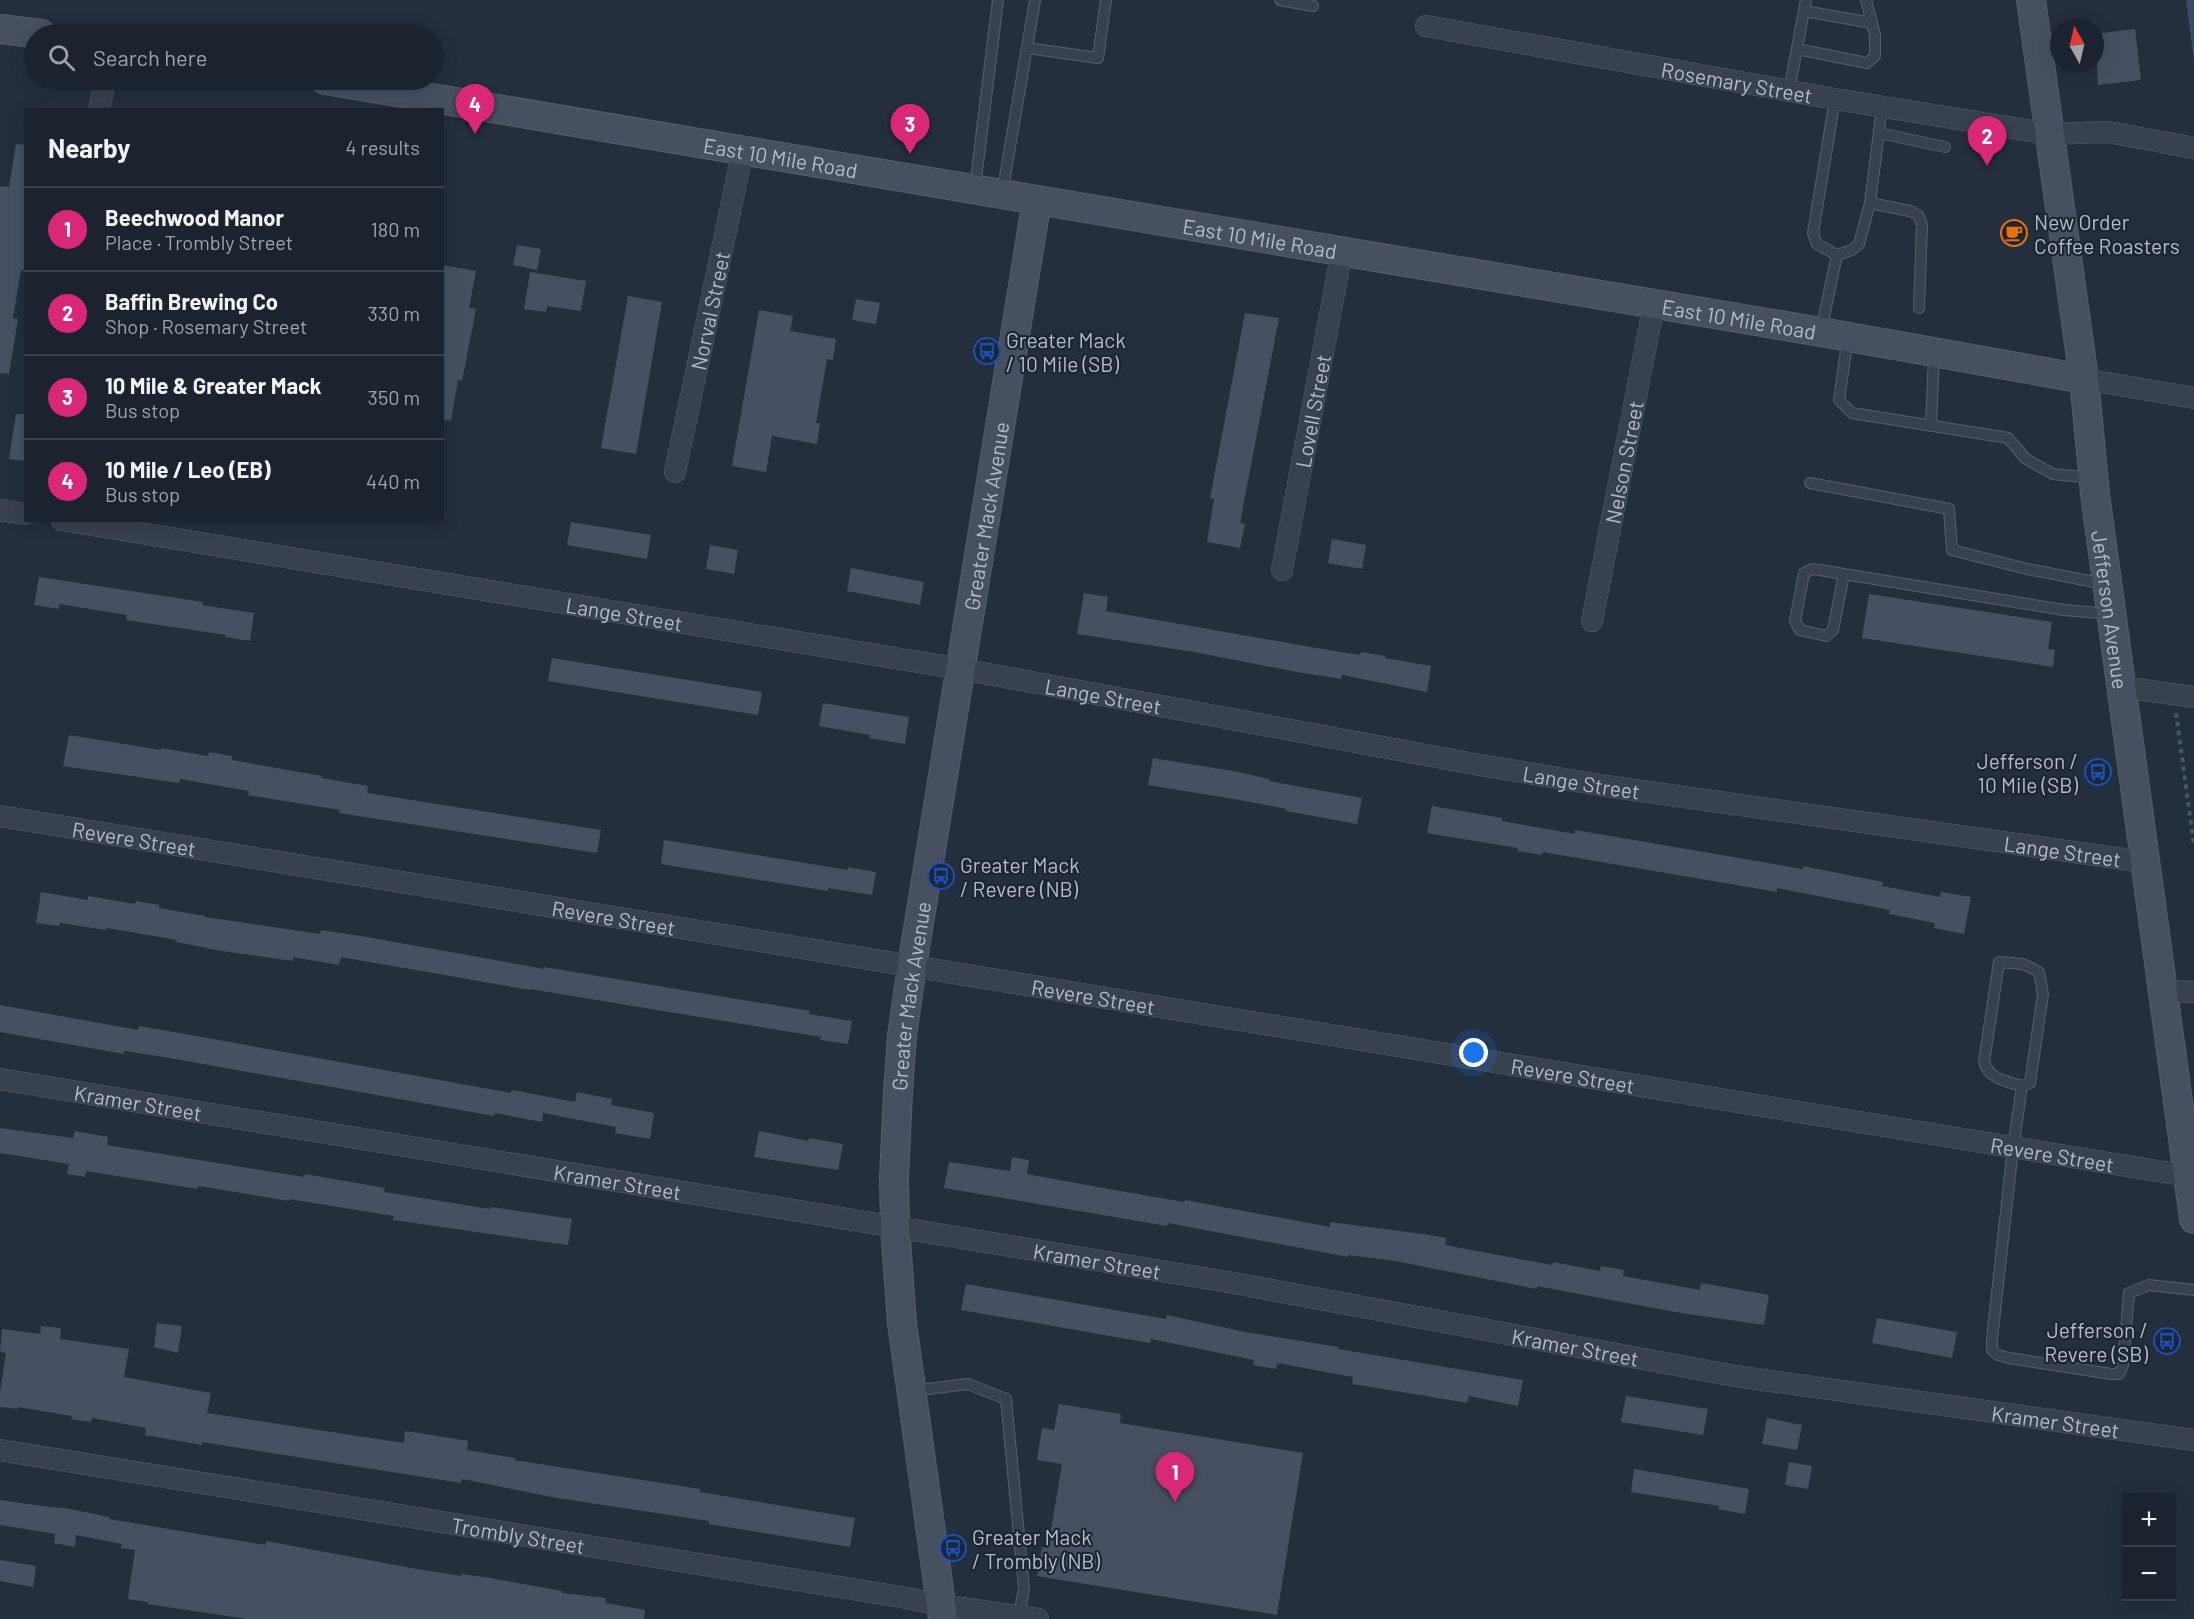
<!DOCTYPE html>
<meta charset="utf-8">
<style>
body{margin:0;font-family:Barlow,sans-serif;background:#242b36;color:#f1f3f6}
.controls{position:absolute;right:18px;bottom:18px;display:grid;overflow:hidden;border-radius:0px;box-shadow:0 3px 15px #0003}
.controls button{width:54px;height:54px;display:grid;place-items:center;padding:0;border:0;border-bottom:2px solid #39404a;background:#1b232e;color:#f1f3f6;font:30px sans-serif}
.compass{position:absolute;left:2050px;top:18px;width:54px;height:54px;border-radius:50%;background:#1b232e;box-shadow:0 3px 15px #0003;rotate:352deg}
.you{position:absolute;left:1474px;top:1053px;width:21px;height:21px;margin:-15px;border:4px solid #fff;border-radius:50%;background:#1a73e8;box-shadow:0 0 0 9px #1a73e833}
.badge{display:grid;place-items:center;width:39px;height:39px;border-radius:50%;background:#db2777;color:#fff;font-size:20px;font-weight:700}
.pin{position:absolute;translate:-50% -50px;filter:drop-shadow(0 2px 3px #0008)}
.pin::after{content:'';position:absolute;top:32px;width:21px;height:18px;background:inherit;clip-path:polygon(0 0,100% 0,50% 100%)}
.list{margin:0;padding:0;list-style:none}
h2{display:flex;justify-content:space-between;align-items:center;height:78px;margin:0;padding:0 24px;font-size:26px}
h2 small{font-size:20px;font-weight:400;color:#a0a4aa}
.list li{display:grid;grid-template-columns:39px 1fr auto;gap:18px;align-items:center;box-sizing:border-box;height:84px;padding:0 24px;border-top:2px solid #39404a}
.list b{display:block;font-size:22px;white-space:nowrap}
.list p{margin:0;font-size:20px;white-space:nowrap;color:#a0a4aa}
.list em{font-size:20px;font-style:normal;color:#a0a4aa}
.icon{flex:none;width:33px;height:33px;fill:none;stroke:currentColor;stroke-width:2;stroke-linecap:round;stroke-linejoin:round}
.map{position:relative;flex:none;width:2194px;height:1619px;overflow:hidden}
.search{position:absolute;background:#1b232e;box-shadow:0 3px 15px #0003;left:24px;top:24px;width:420px;height:66px;display:flex;align-items:center;gap:15px;box-sizing:border-box;padding:0 21px;border-radius:33px;color:#a0a4aa;font-size:22px}
.panel{position:absolute;background:#1b232e;box-shadow:0 3px 15px #0003;left:24px;top:108px;width:420px;height:414px;border-radius:0px}
.map>svg:first-child{display:block}
</style>
<div class="map">
<svg width="2194" height="1619" viewBox="0 0 2194 1619">
<rect width="100%" height="100%" fill="#242f3e"/>
<path fill="#394c67" d="M2186 0H2194V62Z"/>
<g fill="#455162">
<path d="M2135 29 2141 80 2098 85 2095 34Z"/>
<path d="M16 144 26 145V271L21 270 13 318 18 319 9 374 0 373V186L9 187Z"/>
<path d="M517 245 541 249 537 270 513 265Z"/>
<path d="M442 265 476 271 469 308 476 309 462 381 458 380 451 421 442 420Z"/>
<path d="M530 272 586 281 581 311 547 306 546 312 524 309Z"/>
<path d="M628 296 662 302 636 454 601 448Z"/>
<path d="M856 299 880 303 876 324 852 320Z"/>
<path d="M759 310 793 316 790 331 836 339 833 360 827 359 816 423H820L817 444 772 436 766 472 732 466Z"/>
<path d="M1245 313 1279 318 1240 523 1245 524 1240 548 1207 542 1214 499 1210 498Z"/>
<path d="M16 414H26V461L9 459Z"/>
<path d="M571 522 651 535 647 559 567 545Z"/>
<path d="M1332 539 1366 545 1362 569 1328 563Z"/>
<path d="M710 545 738 550 734 574 706 569Z"/>
<path d="M851 568 924 582 920 605 847 591Z"/>
<path d="M39 577 203 602 202 605 254 613 250 641 225 637 226 635 126 620 127 615 59 604V609L34 605Z"/>
<path d="M1084 593 1108 597 1106 611 1311 647 1360 655 1361 652 1385 656V658L1431 666 1427 692 1342 675 1341 679 1297 672 1194 652 1077 634Z"/>
<path d="M1869 594 2052 622 2048 649 2055 650 2053 667 1862 638Z"/>
<path d="M552 658 762 692 758 715 548 681Z"/>
<path d="M823 703 909 717 905 744 869 738 870 735 819 726Z"/>
<path d="M69 735 161 750V748L208 756 209 752 232 756V760L322 776 321 778 368 786 367 793 601 830 597 853 339 813 340 810 248 795 249 791 180 779 179 783 63 766Z"/>
<path d="M1153 758 1233 771 1269 779V781L1362 798 1357 824 1286 811V809L1240 800 1148 785Z"/>
<path d="M1432 806 1502 818V821L1575 834V830L1803 869V866L1883 882 1882 886 1940 897 1941 892 1971 897 1964 934 1934 928 1935 923 1889 914 1890 910 1777 888V892L1543 852 1542 855 1517 851 1518 848 1427 833Z"/>
<path d="M664 840 848 870V867L876 872 872 895 828 888V891L661 864Z"/>
<path d="M41 892 88 900V896L135 904 136 901 159 905V908L205 916V917L320 934 321 930 367 937 506 962 544 969V967L810 1011 809 1014 852 1021 848 1044 820 1040 821 1037 530 989V990L341 957 339 965 293 957V961L222 951 176 942 177 940 107 928 106 930 60 923 59 926 36 923Z"/>
<path d="M0 1005 138 1030 139 1026 174 1032 511 1093 512 1090 575 1102 577 1092 612 1099 611 1105 654 1113 650 1139 615 1133 616 1127 543 1113 542 1122 495 1113 494 1116 164 1057 124 1051V1054L0 1032Z"/>
<path d="M0 1128 73 1138 75 1131 108 1137 107 1145 304 1177 305 1174 385 1188 384 1192 490 1209 491 1207 572 1219 568 1245 393 1220 394 1216 289 1199V1201L198 1186V1189L86 1171 85 1177 67 1174 69 1164 0 1153Z"/>
<path d="M759 1131 808 1141 809 1138 843 1144 838 1170 754 1157Z"/>
<path d="M1012 1157 1029 1160 1027 1174 1092 1186 1184 1202 1185 1200 1330 1227V1222L1423 1234 1446 1238 1445 1245 1552 1265 1553 1262 1600 1271 1601 1266 1624 1270 1623 1276 1700 1290 1701 1283 1769 1295 1764 1325 1675 1312 1537 1286V1289L1395 1261 1349 1255 1348 1257 1168 1223 1167 1226 944 1188 949 1162 1010 1171Z"/>
<path d="M966 1284 1166 1319 1167 1315 1245 1332 1338 1347V1349L1523 1380 1518 1406 1469 1396 1467 1403 1420 1395 1352 1384 1353 1377 1277 1363 1276 1369 1253 1365 1254 1360 1151 1339 1150 1343 961 1310Z"/>
<path d="M1877 1318 1957 1332 1952 1358 1872 1343Z"/>
<path d="M157 1323 182 1326 178 1353 154 1347Z"/>
<path d="M41 1326 61 1328 60 1339 129 1349 124 1377 211 1393 207 1413 404 1443 405 1431 432 1435 468 1441 467 1450 515 1458 514 1460 700 1489V1492L855 1518 850 1547 709 1524V1521L557 1498 462 1479 461 1483 202 1442V1445L145 1435 146 1428 98 1419 92 1418 91 1422 71 1419 72 1416 18 1407V1409L0 1407V1392L6 1353 0 1352 2 1329 40 1334Z"/>
<path d="M1626 1396 1708 1409 1703 1435 1621 1422Z"/>
<path d="M1059 1404 1121 1414 1120 1423 1303 1453 1277 1615 1037 1576 1042 1547 1048 1548 1062 1464 1037 1460 1042 1428 1054 1430Z"/>
<path d="M1767 1418 1802 1425 1797 1450 1762 1444Z"/>
<path d="M1789 1462 1812 1466 1808 1489 1785 1485Z"/>
<path d="M1634 1469 1749 1489 1745 1514 1718 1509 1719 1506 1631 1492Z"/>
<path d="M0 1500 50 1507 60 1508V1507L109 1517V1519L204 1535 266 1545V1541L417 1569 461 1576V1574L490 1578 562 1591V1593L606 1598 605 1603 645 1610 644 1619H247L147 1604 148 1602 128 1599 135 1550 121 1548 122 1544 76 1535 75 1547 54 1543 55 1534 0 1525Z"/>
<path d="M0 1560 36 1566 33 1587 0 1581Z"/>
</g>
<g fill="none" stroke-linecap="round" stroke-linejoin="round">
<defs>
<g id="lane">
<path d="M1280 0 1313 6"/>
<path d="M1804 11 1872 23"/>
<path d="M1027 48 1098 58 1106 0"/>
<path d="M1797 49 1867 63 1875 56V35L1866 0"/>
<path d="M1789 91 1806 0"/>
<path d="M1835 99 1813 233 1817 244 1837 255 1852 250 1859 244 1870 203"/>
<path d="M1882 107 1870 203 1910 211 1918 215 1922 225 1919 308"/>
<path d="M1879 133 1945 147"/>
<path d="M975 187 998 0"/>
<path d="M1002 194 1035 0"/>
<path d="M1821 331 1837 255"/>
<path d="M1848 337 1839 400 1852 413 2008 438 2026 459 2053 474 2092 478"/>
<path d="M1931 426 1934 355"/>
<path d="M1810 483 1949 509 1952 550 2027 569 2105 584"/>
<path d="M1844 574 1833 630 1826 636 1800 630 1795 621 1804 573 1813 569 1844 574 2064 610 2111 614"/>
<path d="M2022 1086C2006 1081 1990 1080 1984 1062L1999 962 2023 964 2039 972 2043 994 2030 1083 2022 1086 2013 1148 1992 1339V1350L1998 1355 2009 1358 2111 1374H2119L2123 1365 2129 1293 2149 1285 2194 1290"/>
<path d="M912 1391 968 1384 1006 1399 1024 1588 1019 1616"/>
</g>
<g id="street">
<path id="s1" d="M1426 26 1835 99 2050 134 2108 132 2194 148"/>
<path d="M99 110 105 80"/>
<path d="M2084 379 2194 398"/>
<path id="s2" d="M675 472 743 150"/>
<path d="M0 510 26 514"/>
<path id="s3" d="M62 520 961 669 1480 765 1606 786 2145 862"/>
<path id="s4" d="M1282 570 1342 251"/>
<path id="s5" d="M1592 621 1654 304"/>
<path d="M2122 687 2194 697"/>
<path id="s6" d="M0 816 2188 1176"/>
<path d="M2163 991 2194 992"/>
<path id="s7" d="M0 1079 1228 1282 1735 1376 2194 1440"/>
<path id="s8" d="M0 1450 901 1597 941 1605 1038 1619"/>
</g>
<g id="secondary">
<path id="s9" d="M2031 0 2084 379 2095 494 2194 1219"/>
<path d="M0 29 41 34"/>
<path id="s10" d="M325 80 1821 332 2084 379"/>
<path id="s11" d="M943 1619 902 1323 895 1226 894 1178 898 1092 902 1036 912 966 1037 200"/>
</g>
</defs>
<use href="#lane" stroke="#565f6c" stroke-width="12"/>
<use href="#street" stroke="#565f6c" stroke-width="22"/>
<use href="#secondary" stroke="#565f6c" stroke-width="30"/>
<path stroke="#44595c" stroke-width="4" stroke-dasharray="4.5 4.5" stroke-linecap="butt" d="M2176 713 2194 846"/>
<use href="#lane" stroke="#38414e" stroke-width="10"/>
<use href="#street" stroke="#38414e" stroke-width="21"/>
<use href="#secondary" stroke="#465061" stroke-width="28"/>
</g>
<defs>
<symbol id="cafe-ring" viewBox="-11 -11 22 22"><circle r="9.5" fill="#1d2633" stroke="#e8710a" stroke-width="1.5"/><path d="M-5.5-4.5H6V0H3Q3 3.5 0 3.5H-2.5Q-5.5 3.5-5.5 0ZM3-3.2v2h1.7v-2ZM-6 4.5H4V6H-6Z" fill="#e8710a"/></symbol>
<symbol id="bus-ring" viewBox="-11 -11 22 22"><circle r="9.5" fill="#1d2633" stroke="#1a4fb4" stroke-width="1.5"/><path d="M-5-6H5V4H4V6H2V4H-2V6H-4V4H-5ZM-3.5-4V0h7V-4ZM-3.5 1.2v1.5H-2V1.2ZM2 1.2v1.5H3.5V1.2Z" fill="#1a4fb4"/></symbol>
</defs>
<g fill-rule="evenodd">
<use href="#cafe-ring" x="1999" y="218" width="30" height="30"/>
<use href="#bus-ring" x="972" y="336" width="30" height="30"/>
<use href="#bus-ring" x="2083" y="757" width="30" height="30"/>
<use href="#bus-ring" x="926" y="861" width="30" height="30"/>
<use href="#bus-ring" x="2152" y="1326" width="30" height="30"/>
<use href="#bus-ring" x="938" y="1533" width="30" height="30"/>
</g>
<g text-anchor="middle" dominant-baseline="central" stroke-width="4.5" stroke-linejoin="round" paint-order="stroke">
<g font-size="21" fill="#b4bcc9" stroke="#1d2633">
<text stroke="none"><textPath href="#s1" startOffset="316">Rosemary Street</textPath></text>
<text stroke="none"><textPath href="#s10" startOffset="462">East 10 Mile Road</textPath></text>
<text stroke="none"><textPath href="#s10" startOffset="948">East 10 Mile Road</textPath></text>
<text stroke="none"><textPath href="#s2" startOffset="165">Norval Street</textPath></text>
<text stroke="none"><textPath href="#s10" startOffset="1434">East 10 Mile Road</textPath></text>
<text stroke="none"><textPath href="#s4" startOffset="162">Lovell Street</textPath></text>
<text stroke="none"><textPath href="#s5" startOffset="162">Nelson Street</textPath></text>
<text stroke="none"><textPath href="#s11" startOffset="1113">Greater Mack Avenue</textPath></text>
<text stroke="none"><textPath href="#s9" startOffset="615">Jefferson Avenue</textPath></text>
<text stroke="none"><textPath href="#s3" startOffset="570">Lange Street</textPath></text>
<text stroke="none"><textPath href="#s3" startOffset="1056">Lange Street</textPath></text>
<text stroke="none"><textPath href="#s3" startOffset="1542">Lange Street</textPath></text>
<text stroke="none"><textPath href="#s6" startOffset="136">Revere Street</textPath></text>
<text stroke="none"><textPath href="#s3" startOffset="2028">Lange Street</textPath></text>
<text stroke="none"><textPath href="#s6" startOffset="622">Revere Street</textPath></text>
<text stroke="none"><textPath href="#s11" startOffset="627">Greater Mack Avenue</textPath></text>
<text stroke="none"><textPath href="#s6" startOffset="1108">Revere Street</textPath></text>
<text stroke="none"><textPath href="#s6" startOffset="1594">Revere Street</textPath></text>
<text stroke="none"><textPath href="#s7" startOffset="140">Kramer Street</textPath></text>
<text stroke="none"><textPath href="#s6" startOffset="2080">Revere Street</textPath></text>
<text stroke="none"><textPath href="#s7" startOffset="626">Kramer Street</textPath></text>
<text stroke="none"><textPath href="#s7" startOffset="1112">Kramer Street</textPath></text>
<text stroke="none"><textPath href="#s7" startOffset="1598">Kramer Street</textPath></text>
<text stroke="none"><textPath href="#s7" startOffset="2084">Kramer Street</textPath></text>
<text stroke="none"><textPath href="#s8" startOffset="525">Trombly Street</textPath></text>
</g>
<g font-size="21" fill="#b4bcc9" stroke="#1d2633" text-anchor="start">
<text x="2034" y="221">New Order<tspan x="2034" dy="24">Coffee Roasters</tspan></text>
<text x="1006" y="339">Greater Mack<tspan x="1006" dy="24">/ 10 Mile (SB)</tspan></text>
<text x="2078" y="760" text-anchor="end">Jefferson /<tspan x="2078" dy="24">10 Mile (SB)</tspan></text>
<text x="960" y="864">Greater Mack<tspan x="960" dy="24">/ Revere (NB)</tspan></text>
<text x="2148" y="1329" text-anchor="end">Jefferson /<tspan x="2148" dy="24">Revere (SB)</tspan></text>
<text x="972" y="1536">Greater Mack<tspan x="972" dy="24">/ Trombly (NB)</tspan></text>
</g>
</g>
</svg>
<div class="controls">
<button>+</button>
<button>−</button>
</div>
<svg class="compass" viewBox="-18 -18 36 36"><path d="M0-13l5 13h-10z" fill="#e53935"/><path d="M0 13l5-13h-10z" fill="#a0a4aa"/></svg>
<div class="you"></div>
<div class="pin badge" style="left:1175px;top:1502px">1</div>
<div class="pin badge" style="left:1987px;top:166px">2</div>
<div class="pin badge" style="left:910px;top:154px">3</div>
<div class="pin badge" style="left:475px;top:134px">4</div>
<div class="search"><svg class="icon" aria-label="search" viewBox="0 0 24 24"><circle cx="10" cy="10" r="6"/><path d="M15 15l6 6"/></svg>Search here</div>
<section class="panel">
<h2>Nearby<small>4 results</small></h2>
<ul class="list">
<li><span class="badge">1</span><div><b>Beechwood Manor</b><p>Place · Trombly Street</p></div><em>180 m</em></li>
<li><span class="badge">2</span><div><b>Baffin Brewing Co</b><p>Shop · Rosemary Street</p></div><em>330 m</em></li>
<li><span class="badge">3</span><div><b>10 Mile &amp; Greater Mack</b><p>Bus stop</p></div><em>350 m</em></li>
<li><span class="badge">4</span><div><b>10 Mile / Leo (EB)</b><p>Bus stop</p></div><em>440 m</em></li>
</ul>
</section>
</div>
